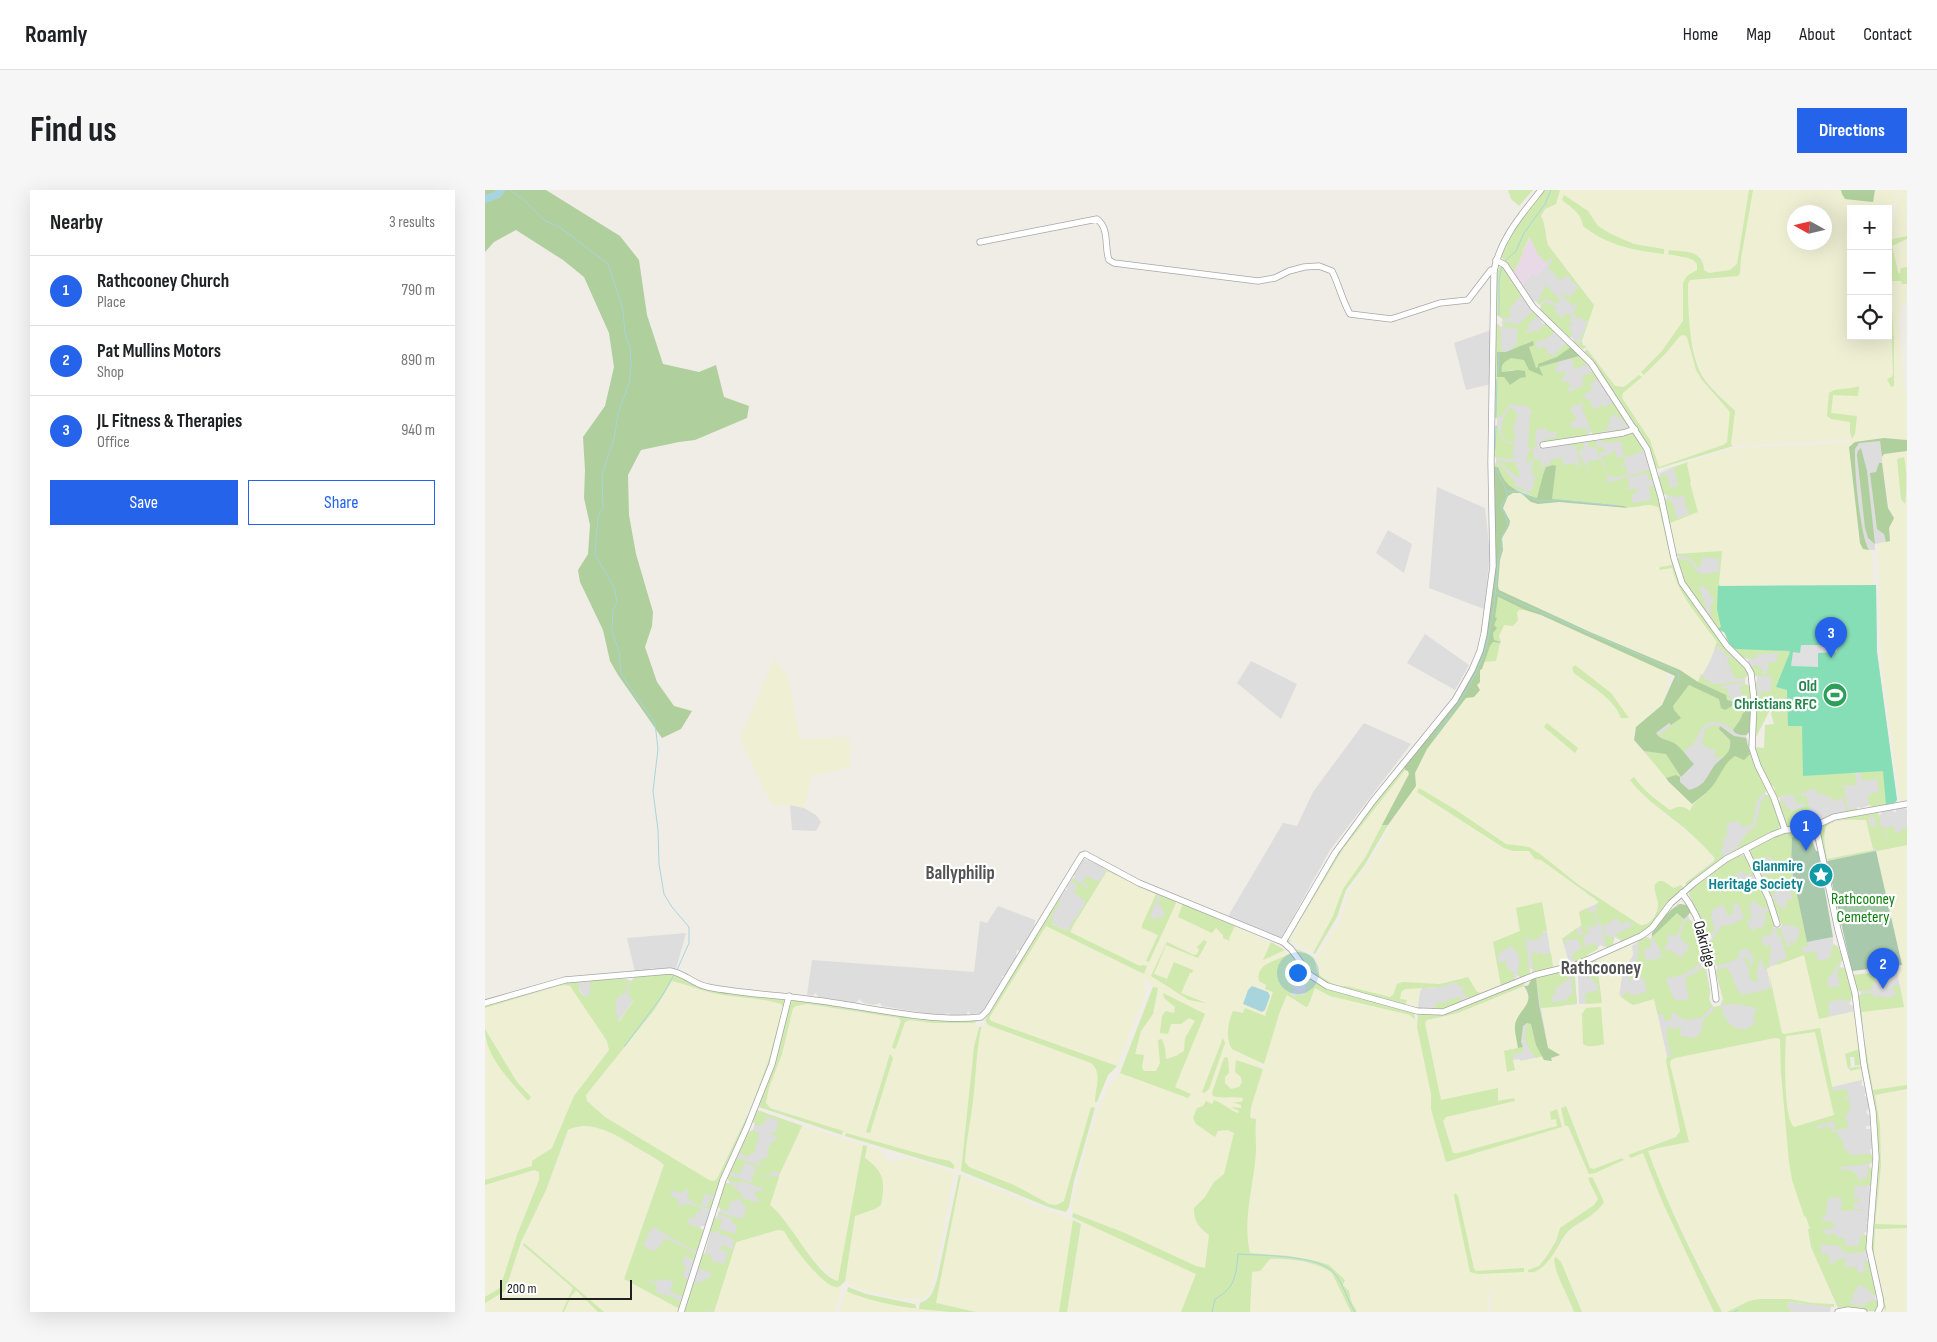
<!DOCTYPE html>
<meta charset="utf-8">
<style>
body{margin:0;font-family:"Sofia Sans Condensed",sans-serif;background:#f6f6f6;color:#202124}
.controls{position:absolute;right:15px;top:15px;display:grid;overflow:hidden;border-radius:0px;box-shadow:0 5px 20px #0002}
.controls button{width:45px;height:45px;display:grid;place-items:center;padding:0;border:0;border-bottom:1px solid #e0e0e0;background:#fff;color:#202124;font:25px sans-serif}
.compass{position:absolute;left:1302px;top:15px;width:45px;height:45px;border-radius:50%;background:#fff;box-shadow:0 5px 20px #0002;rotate:278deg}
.scale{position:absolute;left:15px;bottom:12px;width:132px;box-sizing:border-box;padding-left:5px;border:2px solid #202020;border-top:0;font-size:14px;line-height:18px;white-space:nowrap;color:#202020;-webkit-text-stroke:4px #fff;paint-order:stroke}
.you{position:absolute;left:812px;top:782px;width:18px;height:18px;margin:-12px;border:4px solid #fff;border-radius:50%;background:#1a73e8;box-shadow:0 0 0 8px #1a73e833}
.badge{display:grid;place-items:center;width:32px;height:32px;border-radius:50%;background:#2563eb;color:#fff;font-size:16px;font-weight:700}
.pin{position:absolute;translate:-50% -41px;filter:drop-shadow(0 1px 2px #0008)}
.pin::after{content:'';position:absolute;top:26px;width:18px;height:15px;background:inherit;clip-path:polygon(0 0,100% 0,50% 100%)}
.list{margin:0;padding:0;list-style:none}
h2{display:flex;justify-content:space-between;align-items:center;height:65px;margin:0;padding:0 20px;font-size:21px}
h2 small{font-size:16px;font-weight:400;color:#757577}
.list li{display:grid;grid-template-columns:32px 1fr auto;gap:15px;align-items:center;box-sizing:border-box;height:70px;padding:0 20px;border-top:1px solid #e0e0e0}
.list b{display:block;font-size:19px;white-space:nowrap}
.list p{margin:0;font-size:16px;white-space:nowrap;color:#757577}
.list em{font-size:16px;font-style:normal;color:#757577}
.actions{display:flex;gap:10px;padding:15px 20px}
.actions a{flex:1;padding:11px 0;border:1px solid #2563eb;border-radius:0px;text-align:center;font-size:18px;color:#2563eb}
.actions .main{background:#2563eb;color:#fff}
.icon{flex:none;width:28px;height:28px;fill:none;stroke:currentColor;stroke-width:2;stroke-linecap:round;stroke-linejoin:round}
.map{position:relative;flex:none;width:1422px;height:1122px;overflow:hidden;border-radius:0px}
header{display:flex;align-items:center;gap:30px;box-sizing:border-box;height:70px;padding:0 25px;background:#fff;border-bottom:1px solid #e0e0e0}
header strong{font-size:24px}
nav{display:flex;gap:28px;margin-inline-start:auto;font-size:18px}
.intro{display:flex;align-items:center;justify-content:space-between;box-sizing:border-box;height:120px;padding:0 30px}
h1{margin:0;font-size:35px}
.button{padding:12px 22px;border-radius:0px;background:#2563eb;color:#fff;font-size:18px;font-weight:700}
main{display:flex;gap:30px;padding:0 30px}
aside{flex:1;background:#fff;border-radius:0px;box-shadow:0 5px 20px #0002}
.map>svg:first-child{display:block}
</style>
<header>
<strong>Roamly</strong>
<nav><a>Home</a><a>Map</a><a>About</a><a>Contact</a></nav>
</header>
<div class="intro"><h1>Find us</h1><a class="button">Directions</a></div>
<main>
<aside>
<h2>Nearby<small>3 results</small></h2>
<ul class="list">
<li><span class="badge">1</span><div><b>Rathcooney Church</b><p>Place</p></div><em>790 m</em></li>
<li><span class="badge">2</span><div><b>Pat Mullins Motors</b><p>Shop</p></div><em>890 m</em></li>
<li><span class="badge">3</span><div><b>JL Fitness &amp; Therapies</b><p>Office</p></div><em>940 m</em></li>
</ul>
<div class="actions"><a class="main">Save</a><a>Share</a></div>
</aside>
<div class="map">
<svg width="1422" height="1122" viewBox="0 0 1422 1122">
<rect width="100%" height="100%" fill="#f0ede7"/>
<g fill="#dedddd">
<path d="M1062 58 1107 116 1094 154 1055 119 1056 116 1050 111 1049 112 1036 97 1048 82 1049 85 1054 83 1065 69Z"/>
<path d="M1017 81 1057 130 1056 131 1102 173 1106 181H1109L1115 194 1124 204 1123 207 1126 208 1146 239 1108 245 1106 242 1102 246 1089 248 1076 222 1021 162H1012V133L1016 137 1018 135 1017 128 1015 127Z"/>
<path d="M1006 140V194L981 200 969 153Z"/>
<path d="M1019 187 1047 222 1070 241 1072 251 1053 255V256L1058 258 1076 254 1081 255V253L1097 250 1099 253 1103 249 1109 248 1111 251 1116 250V247L1156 254 1161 267 1174 312 1146 316 1056 309 1027 299 1009 277 1011 272V268L1009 265V236L1012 235V229L1010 228Z"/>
<path d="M1395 249 1405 351 1390 354V360H1384L1378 355 1364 257 1370 252Z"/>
<path d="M1198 275 1212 321 1184 331 1179 310 1182 308 1181 305 1177 303 1174 283Z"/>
<path d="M952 297 1000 318 1005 364 999 419 944 398Z"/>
<path d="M903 340 927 354 919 383 891 363Z"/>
<path d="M1237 361 1232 402V439L1192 370 1194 366 1191 365Z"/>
<path d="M940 444 984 475 970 500 922 473Z"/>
<path d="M1233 450 1263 485 1260 488V494L1266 497 1264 542 1261 547 1263 551 1207 614 1184 592 1152 554 1213 492 1225 471Z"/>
<path d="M1251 459 1304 461 1269 550 1272 488 1263 472V469L1257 468Z"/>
<path d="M766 471 812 494 796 529 752 493Z"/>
<path d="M879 533 926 554 845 660 798 745 796 747H791L773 739 742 728 798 633 812 636 828 602Z"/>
<path d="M1398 581 1401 614 1389 616 1384 615 1377 618 1372 617V619L1344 626 1333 631 1329 629V634L1317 637 1294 613 1295 608H1292L1319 601 1318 586Z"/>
<path d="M1282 600 1280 603 1281 605H1285L1295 636 1236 669 1216 646Z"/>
<path d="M305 615 319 618 331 625 336 632 331 641 307 640Z"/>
<path d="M1420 617 1422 620V655L1389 662 1380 625 1392 623 1395 625 1398 621 1407 619 1409 622H1411V619Z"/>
<path d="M1286 648 1306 676 1322 752 1348 747V754L1351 755 1356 772 1355 777 1360 778 1366 810 1364 814 1368 816V822L1334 829 1319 765 1282 779 1295 845 1182 867 1169 809 1148 815 1136 807 1134 804 1138 781 1148 765 1147 756 1161 747 1165 749 1167 747V742L1193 714 1201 715 1206 722 1203 724 1204 729 1211 735 1220 766V770L1216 774 1217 777H1221L1225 801 1224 811 1229 817 1235 816 1238 809 1231 783 1232 776 1228 773 1227 760 1224 752 1227 748 1225 744 1220 743 1207 710 1247 669 1254 665H1259L1285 720 1289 733V738H1295L1297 735 1287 710 1288 707H1285L1265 662V660Z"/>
<path d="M599 669 617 675 616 677 622 680 583 741 561 731 580 700H582V696L590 686 588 685Z"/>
<path d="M672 704 689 711 673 745 657 735Z"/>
<path d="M1115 712 1154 739 1134 749 1130 747 1128 752 1119 757 1116 755 1113 757V759L1084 773 1077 749 1095 721Z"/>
<path d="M513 716 550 730 549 737 536 760H532L531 763 532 767 521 786H517L518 791 497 823 486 824 483 821 481 825H466L462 823 461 824H445L397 816 395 813 389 815 379 813 374 809 371 813 333 807 331 803 327 806 322 805 327 770 489 782 495 731 502 733Z"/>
<path d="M1062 741 1068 777 1047 782V779H1045V784L1035 787 1033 785 1030 789 1016 796 1008 752Z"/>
<path d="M201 743 191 779 170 780 167 778 162 781 150 782 142 748Z"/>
<path d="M1111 768 1117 813 1094 814 1093 785 1096 780V777Z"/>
<path d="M815 776 819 784 830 793 821 816 804 802Z"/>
<path d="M1087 780 1090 785 1092 814 1056 818 1075 865 1035 871 1028 870 1030 880 1019 861 1042 800 1039 796 1045 794 1046 790Z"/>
<path d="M1412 780 1419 817 1372 807 1376 804 1375 801 1371 799 1368 785Z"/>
<path d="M151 787 161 791 124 846 89 791 103 792 105 790 141 789 146 791Z"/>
<path d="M982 789 991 808H983L963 819H936L933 817 935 801 938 797 947 798Z"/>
<path d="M1378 889 1376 895 1380 897 1381 903 1379 905 1382 908 1384 919 1381 921 1382 924 1385 926 1386 936H1381V939H1387L1388 957 1385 960 1388 971 1384 976 1388 980V995L1385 996 1384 998 1387 1000 1386 1014 1384 1015 1385 1020H1383L1385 1029 1381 1033 1384 1037 1383 1041 1380 1042 1379 1044 1382 1046V1070L1385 1072 1388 1082 1386 1085 1389 1086 1391 1118 1353 1115 1325 1039 1306 942 1353 927 1347 897Z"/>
<path d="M272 920 317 936 289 1001 228 1122H198L217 1065 220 1063 229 1028 232 1026 235 1019 239 994 244 993V991L242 988 246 982 245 980 250 967 264 942 267 941 270 934 268 931Z"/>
<path d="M183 973 231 1004H229V1010L221 1036H216L215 1038 217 1039 210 1076H207L206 1080H208L195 1116 141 1088Z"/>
<path d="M1291 1111 1321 1114 1346 1116 1345 1122H1256Z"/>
</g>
<path fill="#e9d9e7" d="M1049 41 1065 69 1051 87 1047 83 1038 95 1028 84 1038 64 1037 62Z"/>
<g fill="#eeefd3" fill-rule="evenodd">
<path d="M1075 0H1264L1252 74 1245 80 1224 83 1219 80 1218 72 1216 67 1208 63 1184 60 1208 70 1212 74V81L1202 86 1198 93V131L1177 161 1156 182 1159 185 1181 163 1195 145H1199L1202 147 1217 190 1245 222 1243 249 1238 255 1174 277 1165 250 1137 208 1138 203 1156 188 1154 185 1139 197 1130 196 1102 157 1098 155 1108 112 1063 55 1060 46V34L1056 26 1060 19 1071 14ZM1079 5 1103 21 1113 36 1126 44 1149 54 1179 59V64L1139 58 1099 36 1098 31 1091 21 1078 10Z"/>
<path d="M1268 0H1356L1357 4 1390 5V0H1413L1403 38V19H1366V146H1403V48L1416 0H1422V111L1419 112 1416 117 1414 132 1419 196 1422 206V250L1399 248 1370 252 1364 257 1375 353 1384 360H1387L1388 395 1236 396 1234 394 1237 365 1191 364 1185 333 1213 322 1205 293 1206 292 1202 275 1203 272 1248 258 1364 253V251L1353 250 1248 256 1246 254 1249 221 1220 189 1214 179 1204 138 1203 94 1205 90 1231 89 1255 83 1256 69ZM1310 22H1340V52H1310Z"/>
<path d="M1422 261V278L1421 274 1415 289 1416 309 1420 314 1422 309V611L1418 612 1415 609 1414 603 1396 468 1393 354 1404 351 1405 323 1397 267 1399 264Z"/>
<path d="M1028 303H1036L1046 312 1053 314 1074 312 1143 318 1167 314 1174 318 1187 376 1175 377 1187 378 1193 395 1232 452 1225 471 1213 492 1195 480 1105 442 1014 400 1013 396 1015 370 1018 360 1017 348 1024 336 1025 332 1019 320 1018 314 1023 306Z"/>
<path d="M1034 419 1043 420 1056 425 1179 481 1183 489V496L1177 515 1151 537 1152 554 1179 584 1184 593 1207 614 1205 621 1185 620 1171 611 1157 598 1150 587 1154 602 1214 651 1230 669 1200 693 1201 695 1198 697 1196 695 1189 698 1183 695 1169 700 1174 712 1173 718 1164 734 1160 736 1155 735 1120 713 1044 657 1021 654 989 632 932 602 1019 658 1028 661H1044L1050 669 1056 670 1114 713 1095 721 1097 735 1077 749 1084 773 1071 777V775H1068L1057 712 1035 741 1009 752 1016 796 996 803 992 802 982 787 955 794 917 792 908 806 905 807 850 795 834 784 831 780 830 770 854 733 865 700 892 661 905 637 903 635 931 596 930 584 942 559 981 508 995 500 992 495 995 480 997 478 998 472 1007 471 1015 459V442L1019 434H1023ZM1090 476 1106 489 1144 528H1136L1134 522 1121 507 1101 493Z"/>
<path d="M289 469 303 487 315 549 364 547 366 577 326 586 319 618 305 615 287 616 255 549Z"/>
<path d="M920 580 923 581 924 584 897 635 880 668 858 699 848 726 827 762 805 750 858 659Z"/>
<path d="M1365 629 1381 630 1388 660 1342 669 1339 641 1341 637 1348 633Z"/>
<path d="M1422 655V895L1392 900H1388L1383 871 1377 822 1419 816 1412 780 1418 779 1391 661Z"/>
<path d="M622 681 672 704 657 735V738L673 745 661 770 692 711 764 742 800 760 815 776 802 805 823 816 830 797 845 806 908 820 928 826 929 831 933 830 932 837 946 904V919L961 972 973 963H968L958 931 961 927 1030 911H1013L1012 898 956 911 940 833 942 830 973 823 1039 796 1044 807 1042 814 1031 832 1033 858 1019 861 1022 882 1030 880 1028 870 1034 869 1035 871 1058 866 1060 870H1067L1066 868 1075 865 1063 858 1056 818 1117 813 1111 768 1140 755H1146L1148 765 1138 781 1134 804 1136 807 1148 815 1169 809 1182 867 1181 871 1195 941 1191 946 1156 960 1146 967 1158 963 1177 1011 1229 1122H1097L1088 1097 1070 1073 1089 1122H1006L1007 1101 1005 1100 1003 1122H872L866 1111 864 1101 858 1095 860 1090 844 1075 804 1066 765 1063 762 1051V1024L771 960 769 943 771 930 765 928 766 917 779 874 775 872 756 926 729 918V947L733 941 742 940 749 942 739 984 729 992 720 1007 709 1018 716 1039 724 1045 720 1078 711 1076 640 1043 588 1023 587 1018 602 953 616 913 625 895 634 886 668 797 665 793 660 789 658 796 662 800 632 876 506 831 504 828 561 736 659 783 662 776 658 775 656 777 585 742ZM1081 916 1105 978 1109 979 1137 968 1139 970 1104 984 1082 936 1080 935 1079 927ZM1106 987 1108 988 1117 1006 1115 1018 1080 1045 1074 1056 1057 1079 1046 1078 1054 1076 1062 1066 1071 1051 1075 1038 1109 1014 1113 1009 1103 989ZM973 1006 988 1079 991 1081 985 1082Z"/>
<path d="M1319 764 1334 829 1370 821 1375 860 1360 864 1363 879H1361L1362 882 1378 878 1380 889 1347 897 1335 838 1299 844 1297 843 1282 778Z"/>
<path d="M187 791 208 798 236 805 280 809 296 814 298 817 283 872 269 909 232 989 229 991 224 990 179 964 120 927 102 911 101 905 170 819Z"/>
<path d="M79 795 85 796 93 806 122 851 124 860 89 906 67 958 62 960 47 976 0 990V850L12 872 28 894 46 907 32 892 0 839V818Z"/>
<path d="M915 795 938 797 935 801 932 818 924 816 922 814 920 815 910 812Z"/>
<path d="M316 814 415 829 416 831 411 858 420 832 425 830 448 833H490L493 838 489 857 476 981 469 979V975L465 971 446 967 361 943 283 916 281 907 297 864 305 823 308 818ZM404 867 408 868 385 942 383 943 381 941 385 924Z"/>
<path d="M500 832 503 835 606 873 611 878 613 883 610 911 612 912 610 918 606 917 579 1011 571 1015 564 1014 529 995 484 977 480 972 488 908 492 860 497 837Z"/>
<path d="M1330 842 1350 925 1309 937 1306 935 1304 930 1300 892 1301 846Z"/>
<path d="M1290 848 1295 849 1296 855 1301 938 1307 990 1319 1026H1321L1325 1039H1324L1326 1057 1350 1113H1327L1305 1109H1274L1264 1111 1245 1121 1237 1122 1191 1028 1173 989 1163 961 1204 952 1185 874 1186 870 1190 868Z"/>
<path d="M1422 899V1035L1390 1034 1396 976 1395 935 1390 905Z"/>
<path d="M90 936 110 937 128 943 179 975 139 1089 194 1117V1122H119L39 1053V1056L88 1098 77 1122H0V1113L20 1101 36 1052 61 1000 84 940Z"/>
<path d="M317 936 378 955 355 1088 352 1091 332 1073 314 1052 300 1030 284 1015 295 983Z"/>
<path d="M382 956 397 961 401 970 409 972 423 968 469 983 448 1092 444 1103 438 1109H418L374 1099 360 1091 370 1026 390 1019 396 1015 398 1003 388 974 380 968Z"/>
<path d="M49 980 54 982V990L32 1045 19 1087 15 1098 0 1107V995Z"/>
<path d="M476 985 552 1017 588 1030 574 1122H491L451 1114Z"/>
<path d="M597 1031 711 1084 696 1122H582Z"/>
<path d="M1422 1038V1122H1401L1389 1064 1390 1039Z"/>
<path d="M293 1040 299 1041 306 1053 336 1088 349 1097H354L356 1100 350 1122H229L251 1052Z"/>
<path d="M792 1068 833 1075 842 1078 847 1083 866 1122H765L767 1081 779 1077 786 1069Z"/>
<path d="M91 1100 114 1121 113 1122H79L86 1106Z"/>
<path d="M362 1101 377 1108 392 1110 417 1117 466 1122H354L359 1104Z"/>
</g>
<g fill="#cfe9ae" fill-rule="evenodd">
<path d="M1023 0H1048L1034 16 1026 9Z"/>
<path d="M1058 0H1075L1071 14 1060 19 1056 26C1061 36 1060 45 1063 55L1109 115 1097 151 1098 155 1102 157 1098 159 1089 153 1088 149 1094 154 1102 131 1094 127 1092 129 1090 127 1091 125 1088 124 1092 115 1089 113 1088 116 1075 104H1079L1083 108 1093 98 1082 85 1076 90 1069 86 1070 84 1063 78 1068 70 1066 68 1061 73 1052 63 1045 47 1037 62 1038 64 1028 84 1016 66V63L1034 30Z"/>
<path d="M1264 0H1268L1256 69 1255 83 1253 86 1205 90 1203 94C1203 120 1204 169 1220 190 1228 201 1240 211 1250 221L1246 254 1248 256 1172 279 1143 226 1114 180 1099 162 1102 159 1130 196 1139 197 1154 185 1157 187 1138 203 1137 208 1165 250 1174 277 1238 255 1242 252 1245 222 1217 190 1211 180 1202 147 1199 145 1195 146 1181 163 1159 185 1156 182 1177 161 1198 131V93L1202 86 1212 80V74L1208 70 1203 68 1183 64 1184 60C1201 62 1218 60 1219 80L1224 83 1245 80 1252 74Z"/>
<path d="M1079 5 1103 21 1113 36 1126 44 1149 54 1179 59V64C1149 60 1123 56 1098 36 1097 24 1086 17 1077 10Z"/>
<path d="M1422 46V49L1407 56 1413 82 1415 84 1416 78 1422 77V94H1417L1416 91H1405L1409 150V196L1406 197 1402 189 1407 187 1408 183 1403 50Z"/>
<path d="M1015 75 1019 77 1054 125 1043 134 1044 140 1040 141 1041 143 1054 140 1061 132 1072 141 1064 147 1050 153 1053 159 1060 156 1062 163 1068 166 1083 151 1103 172 1102 174 1090 179 1086 168 1094 166 1080 163 1053 174V177L1073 172 1074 176 1070 177 1072 183 1080 182 1081 186 1076 188 1078 193 1083 191 1086 197 1082 199 1084 202 1099 195 1097 190 1098 186 1110 181 1113 189 1105 193 1107 199 1099 205 1101 210 1104 209 1108 218 1110 217 1112 219 1115 218 1114 216 1117 213 1118 218 1128 212 1143 231 1140 234 1135 227 1133 228 1129 224 1124 227 1126 231 1123 233V240L1117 241V243L1145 237V240L1108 246 1097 218 1098 212 1085 218 1092 230 1085 232 1088 239 1095 237 1096 239 1101 238 1103 243 1102 246 1059 253V249L1071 247 1070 241 1063 242 1060 238 1051 240 1050 253 1053 256 1048 257 1049 270H1056L1055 279 1050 286H1047L1048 270 1042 273V263L1047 262 1043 256 1045 226 1047 222 1042 216 1025 214C1018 219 1019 231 1009 227L1011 133 1016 138V159L1019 162H1012V187H1041L1040 181 1026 180 1017 183C1015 174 1019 172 1026 168L1039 170 1051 178 1044 157 1047 151 1028 159V155H1032V138L1020 137 1016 132 1028 133 1033 135 1048 121 1036 106 1025 118V128H1017L1011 125V85Z"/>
<path d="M1061 95 1075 110 1072 114 1062 109 1054 114 1052 113Z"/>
<path d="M1061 112 1071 117 1070 122 1077 128 1081 123 1087 126 1084 132 1087 134 1086 137 1083 135 1082 137 1087 142V146L1084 148 1055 121 1056 116Z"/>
<path d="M1374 196 1373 206 1348 205 1346 223 1372 226 1370 244 1367 249 1365 242V232L1346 229 1342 226 1344 203C1351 197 1365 200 1374 196Z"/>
<path d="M1025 217 1032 223 1031 233H1029L1028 240 1030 241V253L1020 251C1013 239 1017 228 1025 217Z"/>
<path d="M1009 236H1012L1019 252 1029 255 1030 257 1026 258 1028 259V269L1011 268 1009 265Z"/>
<path d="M1149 243 1159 260 1139 268V274L1136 275 1137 277 1142 275 1141 278 1143 284 1131 287H1124L1123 282 1121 283 1123 293 1166 279 1169 289 1164 290 1162 283 1142 288 1145 297 1141 298V300L1151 298 1152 302 1147 305V313L1166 310 1164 298 1168 295 1171 297 1188 373 1195 394 1224 435 1261 478 1264 484 1260 488 1252 489 1249 487 1243 472 1241 471 1247 466 1245 465 1243 467 1239 463 1240 459 1237 461 1233 456 1229 459 1232 452C1216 429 1194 406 1187 378L1174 380 1175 377 1187 375 1174 318C1163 310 1150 321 1139 316L1067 309 1071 276 1064 277 1066 269 1077 268 1078 275 1091 273 1092 277 1095 276 1091 257 1086 256 1083 252 1097 250 1099 259 1093 260 1097 271 1102 275V283H1104L1102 271 1115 270 1111 257H1103V249L1109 248 1113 257H1119L1120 261 1114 263 1120 280 1121 279 1117 266 1127 264 1128 261H1131L1132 269 1139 266 1136 251 1120 253 1116 251V247Z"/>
<path d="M1419 267C1422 280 1422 301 1420 314L1416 309 1412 269Z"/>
<path d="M1011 271 1034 273 1031 274V278H1034V288Z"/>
<path d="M1203 272 1202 275 1206 292 1205 293 1213 322 1185 333 1191 364 1237 361 1234 394 1236 396H1305L1304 418H1308L1309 398 1386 397V452H1390L1389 395H1391L1392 462 1411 603 1412 610 1409 614 1389 618 1384 615 1383 605 1394 601 1392 589 1379 591 1378 589H1376L1375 582 1370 583 1372 595 1357 596 1358 598 1362 599 1359 600 1363 620 1372 618V621L1362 623 1358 608H1354L1352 611H1347V607L1344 608V606H1340L1339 604 1333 605 1331 598 1321 601 1322 603 1318 602 1312 605H1317L1318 607 1321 605 1325 621 1328 622 1329 634C1322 639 1309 641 1302 636L1294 613 1297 610 1302 619 1305 618 1306 621 1320 616 1319 612 1312 614 1308 604 1291 608 1288 601 1290 600 1289 596 1286 597 1271 567 1269 557 1279 558 1280 535 1289 534 1286 524 1287 520H1285L1269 551 1272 508 1271 492 1272 491 1273 506H1276V501L1286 502V486H1269L1265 476 1274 475V478H1277V484H1281L1284 475 1281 472H1291L1293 461H1291V463L1272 464V468H1257L1241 452V445C1251 442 1258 449 1268 450 1280 452 1302 444 1308 458L1306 476 1333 477 1334 482 1335 477 1357 476V472L1383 470 1385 468V459L1383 458 1382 454 1316 455 1304 447 1280 446V438H1278L1277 447 1269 446 1247 440 1236 442V437L1232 439 1224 427 1226 422V413L1230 411 1229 408 1227 409 1223 399 1220 400 1218 395 1214 397 1221 416 1222 423 1200 394 1192 370 1194 368 1204 371 1215 384 1234 382V369L1217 367 1216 375 1213 377 1204 368 1189 364 1179 310 1182 308 1188 314 1192 328 1204 324 1202 318 1201 319 1199 309 1201 308 1199 306 1189 307 1177 303 1173 287 1182 284 1185 298 1193 296 1189 278 1174 282ZM1279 400 1302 401 1301 438 1277 436ZM1314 400 1382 401V445L1314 444ZM1319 449 1381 450V452H1319ZM1377 484 1378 531 1307 532V485ZM1389 535 1390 577 1324 579 1323 538Z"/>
<path d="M1011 273 1018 278 1030 292 1029 296 1039 299V302C1023 298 1019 292 1013 277H1009Z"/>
<path d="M1060 273 1062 274 1058 285 1052 308 1041 303 1042 301H1047L1050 287Z"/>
<path d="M1012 407 1040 420H1034L1032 423 1033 430 1028 436 1019 435 1014 446 1016 452 1009 450 1008 443Z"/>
<path d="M1008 452 1015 453 1011 471 998 472 1005 456Z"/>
<path d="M1090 475 1126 503 1144 528H1136C1128 507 1106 497 1089 483L1087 478Z"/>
<path d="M1216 484C1229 502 1243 490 1260 492L1237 496V499L1242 498 1243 506H1246L1247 510H1241V505L1213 492Z"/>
<path d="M1260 494 1267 497 1266 542V520L1258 523 1255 530 1248 540C1239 532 1224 527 1216 539 1213 545 1211 551 1206 557L1203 556 1199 563 1188 552 1173 546 1196 528 1189 520 1188 516 1204 495 1234 509 1236 518C1247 516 1255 517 1266 516L1256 514 1258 510 1255 497Z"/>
<path d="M1062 533 1093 558 1090 563 1059 537Z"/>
<path d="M1227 535 1235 536C1234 543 1240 546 1245 550L1244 561 1240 567H1229L1231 561 1217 555 1220 539Z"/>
<path d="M1263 551 1282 600 1272 610 1268 633 1261 637 1257 636 1253 631 1242 633V646L1237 648V650L1240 649 1236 662 1239 666 1252 658 1262 643 1271 635 1276 612 1281 605H1285L1295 632 1294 640 1202 696 1200 693 1228 672 1230 669 1228 666C1216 653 1203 640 1188 629 1172 616 1159 608 1145 590L1149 587C1159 601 1171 610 1185 620 1193 616 1197 615 1205 621 1208 611 1217 608 1223 601 1232 591 1236 577 1246 568 1250 565 1259 565 1265 564Z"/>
<path d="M1159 561 1181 564 1196 587 1191 585 1181 588Z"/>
<path d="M919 575 920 580 858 659 804 749 806 751 803 752 802 748 856 658Z"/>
<path d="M934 598 971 620 1021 654 1044 657 1055 664 1094 695 1155 735C1165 737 1174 722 1173 713 1173 707 1164 694 1175 691 1179 690 1185 696 1189 698L1196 695 1199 698 1163 740 1137 752 1130 745 1148 735 1142 731 1136 734 1132 728 1119 735 1120 745 1129 748 1128 755 1121 758 1117 734H1114L1109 720 1113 719 1111 714 1114 712 1056 670 1050 669 1044 661H1028L1019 658 932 602Z"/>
<path d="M1392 623 1394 625 1396 638 1400 637V647L1404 646 1401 645V637L1409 636 1410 643 1416 642 1417 638H1422V655L1392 661 1391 658 1388 659 1381 630C1371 630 1344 627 1340 640 1338 648 1341 660 1342 669L1388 660 1389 662 1340 671 1335 644 1338 635 1361 628 1385 624 1386 628 1383 629 1385 636H1389L1391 638 1390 628H1387L1386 624Z"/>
<path d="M897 635H903L879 676 861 700 852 727 830 764 828 763 848 726 858 699 880 668Z"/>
<path d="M1308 642 1312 644 1313 647H1307L1306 676 1323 756 1317 757 1318 763 1330 761 1333 771 1346 768 1345 761 1348 760 1346 755 1353 756 1358 770C1351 777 1348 784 1342 789L1344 798 1355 796 1352 782 1355 778H1361L1368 806 1363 812 1357 809 1344 812V816L1343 818 1345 824H1343V827L1334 829 1319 765 1292 775 1291 773 1302 768 1295 746 1292 744 1291 739 1295 738 1302 757 1306 756 1305 751 1311 753 1315 738 1302 734 1299 736 1297 735 1287 710 1290 709 1294 716 1299 720 1302 713V709L1308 710 1306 704H1309V702L1306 703 1305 700 1299 702 1298 699 1289 701V706L1285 707 1276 686 1290 682 1286 666 1276 670 1279 679V683L1275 684 1265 662C1269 652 1297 643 1308 642Z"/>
<path d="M1254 665 1261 667 1270 685 1267 687 1264 683 1259 685 1257 681 1251 683 1256 698 1265 695 1266 691 1272 690 1284 717 1279 719 1269 711 1264 713 1266 718 1264 719 1267 728 1262 730 1266 741 1280 735V722L1285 720 1289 733 1287 744 1278 746 1276 752 1279 753V756L1286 755 1284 778 1280 779 1275 768 1271 786 1274 790 1270 792 1264 787V779L1261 772H1257H1259L1258 768H1263L1266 777 1269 769 1262 758 1254 761V767L1251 768V770L1232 776 1228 773 1227 760 1224 752 1231 745 1236 736 1248 734 1259 728 1253 713 1248 714 1249 723 1242 725 1239 715 1228 719 1226 727 1230 740 1226 744 1220 743 1217 730 1204 705 1205 699 1239 674Z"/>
<path d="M617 675 672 702 673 705 665 727 671 730 673 726 677 728 680 723 673 713 676 704 692 711 664 772 661 771 673 745 657 738V735L671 704 622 681 588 736 585 742 655 776 658 775 662 776 659 784 561 736 504 828 506 831 632 876 623 885 612 912H610C610 898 618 883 606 873L503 835 500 830 559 730 561 731 574 709 576 711 568 724 567 734 583 741 590 727 591 728 601 712 589 702 593 695 586 691 587 688 603 698 604 696 598 692 602 686 614 692 622 680 616 677Z"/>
<path d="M1057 712 1062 741H1058V745L1054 746 1055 749 1043 751V747H1040L1045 785 1037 789 1033 785 1032 779 1035 777 1033 762H1030L1029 757C1022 756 1020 761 1015 762V765L1012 766 1014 773 1021 771 1022 778 1029 783V792L984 809 978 803 979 797H974L972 792 955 797 920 799 916 802 915 809 922 810 920 815C896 809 853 803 833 789 822 780 816 769 808 758 814 760 823 763 827 766 832 770 830 777 832 781 836 789 852 797 861 796L905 807 908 805 912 794 918 792 955 794 983 787 992 802 996 803 1016 796 1008 752 1035 741 1031 718Z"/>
<path d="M698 713 750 736 744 748 745 751 738 748V745L731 738 727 743 693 727Z"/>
<path d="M1103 718 1104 722H1108L1112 735 1108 737 1102 736 1104 743 1098 746 1101 759 1104 754 1110 753 1113 759 1102 765 1103 768 1090 774 1087 767 1090 762 1097 758 1093 749 1085 750 1080 749 1079 751 1082 752 1079 754 1077 749 1092 738V745L1098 744 1094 722Z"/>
<path d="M1192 723 1199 729C1194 735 1196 743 1190 747L1185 744 1181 747 1184 751 1179 758 1182 761 1184 759 1196 768 1203 759V755L1195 748 1198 734 1204 729 1211 735 1220 770 1200 784 1185 788 1184 786 1181 790 1189 809 1195 811 1204 809 1200 789 1220 776 1225 801 1224 809 1227 816 1216 828 1202 830 1193 827V823H1187L1186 830 1180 831 1178 824 1173 825 1169 809 1148 815 1136 807 1144 801 1146 806 1162 802 1159 789 1151 787 1143 789V783L1153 767V751L1163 747 1166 751 1165 757 1159 760 1161 771 1176 768 1175 759 1167 747Z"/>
<path d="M719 750 722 752 713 768 681 755 669 784 682 789 689 772 708 780 707 783H705L696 803 721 813 704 810 666 786 682 752 709 765 712 764 714 760 712 757Z"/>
<path d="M786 752 800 760 778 770Z"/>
<path d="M1048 762 1052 764 1056 762 1058 765 1066 763 1068 777 1085 774 1082 776 1049 783 1046 767Z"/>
<path d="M806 763 820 781 816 791 810 790 807 797 810 799 806 804 810 807 812 803 819 806 822 795 819 792 822 784 848 801 929 822 930 830 925 825 845 806 830 798 823 816 821 817 802 805 795 821 779 874 747 859C740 848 743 832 748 821L758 823 760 818 780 826 788 802 780 799 781 795 774 791C770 772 794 771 806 763Z"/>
<path d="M1111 768 1117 813 1101 814 1100 804 1113 800 1111 792H1109L1107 788H1104L1096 780 1095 776Z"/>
<path d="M1241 777C1250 784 1247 798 1258 805L1286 798 1284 783 1297 843 1299 844 1335 838 1348 901 1358 899 1363 901 1364 905 1360 907V909L1363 908 1366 919 1363 920 1364 924 1360 926 1364 938 1350 940 1348 931 1331 936 1333 939 1344 936 1348 942H1353V948H1357L1359 960H1362L1365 965 1385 964 1388 967V971C1381 976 1364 975 1355 977L1356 980H1366L1367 982 1372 983 1373 990 1382 988 1383 976 1388 980V995L1369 996 1370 1005 1368 1006 1369 1008H1374V1012H1370L1368 1019 1385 1020 1357 1021 1355 1017 1357 1016 1356 1007 1343 1008 1342 1017H1340L1342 1020 1341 1025 1337 1026 1338 1030 1350 1033V1036H1347V1039H1338V1042L1341 1043 1342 1046H1344L1350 1042V1045L1355 1048 1360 1049V1056H1374L1375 1046 1379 1045 1382 1046V1060L1381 1062 1362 1063 1357 1060 1355 1056 1336 1054V1064H1342L1343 1066H1345L1344 1074 1351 1073 1350 1070 1360 1068V1077H1372V1083L1386 1080 1379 1079V1075H1381L1379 1070 1385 1072 1388 1082 1386 1085 1389 1086 1392 1104 1390 1106 1375 1094 1367 1106 1368 1110H1366L1365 1114 1380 1116 1381 1112 1392 1110 1393 1115 1390 1121C1378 1122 1366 1116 1353 1118L1326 1057 1323 1039H1325L1321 1027 1319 1026 1307 990 1304 972 1296 883 1295 849 1290 848 1190 868 1186 870 1185 874 1204 952 1173 958 1163 961C1183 1017 1210 1070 1237 1122H1229L1177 1011 1158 963 1146 968 1143 965 1191 947 1195 941 1181 871 1182 867 1186 866 1181 845 1183 837 1191 839 1196 836 1195 846 1211 848 1217 839 1218 829 1227 822 1229 817 1233 816 1237 817C1238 832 1254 847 1268 835L1270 829 1268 826 1271 821V817C1260 818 1252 811 1241 815L1237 813 1238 809 1231 783 1232 780ZM1330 842 1349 925 1309 937C1298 928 1300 862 1301 846Z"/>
<path d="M1085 779 1088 782 1081 792 1079 791 1078 794 1070 798V805L1067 806V812L1082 810V806L1088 805 1086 790 1089 783 1092 814 1081 815 1080 812 1079 816 1056 818 1051 789 1046 788Z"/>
<path d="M1397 782 1392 785 1386 800 1375 801 1371 799 1368 785Z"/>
<path d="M186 783 196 785 208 795 223 799 301 808 292 853 266 924 264 923 283 872 298 817 296 814C276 808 257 808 237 805 219 802 204 795 187 791L170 819 101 905 102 911 120 927 224 990 229 991 232 989 262 926 265 927 231 1004 229 1006 220 1004 216 1015 223 1017 225 1008 229 1010 227 1019C219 1018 206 1014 202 1006L204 1001 200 999 197 1004 188 1000 185 1005 194 1010 192 1014 195 1016C203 1011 209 1016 217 1019L215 1023 211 1021 210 1029 205 1027 202 1033 217 1039 220 1042 214 1061 208 1060 168 1037 164 1044 161 1041 160 1043 164 1044 158 1055 168 1061 172 1059 181 1048 208 1062 212 1067 211 1072 202 1066 199 1067 197 1074 201 1076 198 1087 205 1090 199 1108 185 1101 188 1092 180 1088 178 1091 173 1089 171 1093 164 1089 163 1091 171 1095 172 1103 185 1106 197 1112 195 1119 139 1089 179 975C173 969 164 965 156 960 136 948 107 927 83 940L61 1000 36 1052 20 1101 0 1113V1107L15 1098 32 1045 54 990V982L49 980 0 995V990L47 976V971L67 958 89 906 124 860 122 851 85 796 79 795 70 797 0 818V815L72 794 90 791 94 794V800L98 806 105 805V790L141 789 144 791 139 805 136 804 129 814 132 817 130 821 133 826 132 830 134 832 148 811 142 803 146 791 151 786Z"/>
<path d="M1039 793V796L973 823 942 830 940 833 956 910 1013 898V911L1029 908 1030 911 961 927 958 931 968 963H973L1072 936 1071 929 1066 930 1065 922 1072 919 1077 937 961 972 946 919V904L932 837 933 824 951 825 966 822Z"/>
<path d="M1413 795V798H1415L1419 817 1377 822 1378 841 1388 900 1422 895V899L1390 905 1395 935 1396 976 1390 1034 1422 1035V1038L1390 1039 1389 1064 1401 1118 1400 1122 1386 1058 1393 968 1372 807 1376 804 1386 803 1390 807 1397 806 1398 808 1409 807V804L1412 803 1411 801H1408L1407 796Z"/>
<path d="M668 797 673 798 668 824 656 841 650 864 659 865 657 877 659 881H671L675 873 673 850 677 849 680 858 681 869 691 866 699 861 700 848 710 831 704 828 696 834H686L683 844 675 843 677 826 681 821 689 823 690 817 679 808 678 803 720 824 690 897 706 904 703 908 635 883Z"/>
<path d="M973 807 978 809V814L965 820H949L951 813 958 812 961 814 962 810Z"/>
<path d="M309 810 490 830 492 831 490 833H448L425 830 420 832 411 858 409 859 407 857 416 831 413 828 322 814 311 816 308 818 297 864 284 898 281 913 285 918 358 941 357 945 274 917 293 863 304 814Z"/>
<path d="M1116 817 1119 854C1113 856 1103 858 1098 854L1097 824 1101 818Z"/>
<path d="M1043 833 1046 834 1051 855 1058 866 1051 868C1041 856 1037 848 1043 833Z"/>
<path d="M494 837H497L496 839C491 863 491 886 488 910 486 930 481 951 480 972L484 977 529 995 564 1014 571 1015 579 1011 606 917 610 918 589 991 584 1017 581 1022 563 1017 476 981 489 857Z"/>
<path d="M1371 837 1378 874 1370 876 1369 867H1365L1366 876 1364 878 1378 876V878L1365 881 1364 878 1363 879 1360 864 1375 859Z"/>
<path d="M0 839 32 892 46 907 43 911C26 892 0 866 0 839Z"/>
<path d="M738 848 740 853 724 899 719 903 717 902Z"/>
<path d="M1038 857V862L1028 865V870L1026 872H1028L1030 880 1022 882 1019 861Z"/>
<path d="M405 864 408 868 385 943 381 942Z"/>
<path d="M741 867 743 868 744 883 740 887V893L746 899 754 897 757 892 756 887 750 882 751 870 778 879 766 917 765 928 771 929C770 940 771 950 771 961 769 996 757 1029 765 1063L804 1066 831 1071 844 1075 860 1090 858 1095 864 1101 866 1111 872 1122H866L847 1083C834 1072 802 1068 785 1069L775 1081 767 1082 765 1122H696L711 1084 587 1027 588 1023 640 1043 711 1076 720 1078 724 1045C713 1037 709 1031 709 1018L720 1007 729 992 739 984 749 943 742 940 733 941 730 947 711 934 708 928 712 918 718 916 721 911 727 914 729 910C738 913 744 920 753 923L754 921 746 917 756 918V915L748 912H757L758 908C748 906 737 909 728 906L727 903 739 868Z"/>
<path d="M1081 916 1105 978 1109 979 1137 968 1139 970 1110 983 1104 984 1083 936H1080L1076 918Z"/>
<path d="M272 920 317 936 295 983 287 981 282 987 269 982 271 977 260 972 255 984 246 982 245 980 250 967 285 979 274 974 276 969 284 967 282 962 287 951H291L292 948 285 943 286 942 292 943 293 941 291 940 294 931 282 926 280 932 275 936 270 935 268 931Z"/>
<path d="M268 940 274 944 269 964 266 963 263 967 253 962 264 942Z"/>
<path d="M361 943 446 967 465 971 469 975V979L360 946Z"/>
<path d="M378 955 382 956 380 968C400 982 400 993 396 1015L390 1019 370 1026 360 1091C357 1094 355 1098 350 1097 336 1094 306 1054 299 1041L293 1040 251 1052 229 1122 223 1120 222 1122H198L208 1093 217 1092 221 1088 224 1089 227 1083 213 1078 209 1088 217 1065 223 1063 227 1068 226 1071 239 1074 243 1062 234 1059 238 1055 247 1060 249 1050 246 1049V1047L234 1044 235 1042 231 1041 230 1043 225 1041 229 1028 237 1029 234 1039 250 1044 252 1035 247 1033 248 1029 233 1024 234 1022 256 1029 259 1027 261 1016 256 1013 257 1010 252 1009 251 1012 246 1010 243 1021 234 1018 233 1014 239 994 243 993 252 998V1001L257 1003 256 1007 273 1013 274 1008 270 1007V1000L277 1002 278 998 256 991 254 993 244 991 242 988 243 985 268 993 269 991 266 990 269 983 282 988 286 985 294 987 285 1015C305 1030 331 1086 353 1091Z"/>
<path d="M474 985H476L451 1113 491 1122H466L434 1119 435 1113C447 1109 448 1101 452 1090Z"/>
<path d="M1106 987 1108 988 1119 1012C1108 1029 1090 1032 1080 1045 1077 1048 1076 1052 1074 1055 1068 1065 1056 1085 1043 1082V1080L1054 1076 1062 1066 1071 1051 1075 1038 1109 1015 1113 1009 1103 989Z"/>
<path d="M970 1003 973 1006 989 1079 991 1081 1039 1078V1082L993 1084 985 1082 969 1006Z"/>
<path d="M588 1030 596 1034 582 1122H574Z"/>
<path d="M39 1053 119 1122H113L91 1100 86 1106 79 1122H77L88 1098 38 1055Z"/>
<path d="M1071 1067 1076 1072 1097 1122H1089C1083 1104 1071 1088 1069 1069Z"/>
<path d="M363 1097 381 1104 429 1114 431 1115V1118C421 1119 370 1107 362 1101Z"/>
<path d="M1274 1109H1305L1327 1113 1349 1114V1117L1303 1112 1302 1118 1306 1119 1305 1122H1242L1264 1111Z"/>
</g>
<g fill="#afcf9c">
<path d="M0 0H61L135 46 154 70 162 125 178 174 214 182 231 175 239 207 264 216 262 228 210 250 194 252 156 260 143 285 144 325 151 364 168 422 167 436 160 457 172 492 189 516 207 521 196 539 177 548 133 485 125 471 118 440 95 392 93 380 103 364 105 335 99 308 100 280 98 247 120 216 129 177 124 143 99 87 78 70 31 40 9 52 0 62Z"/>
<path d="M1356 0H1390L1388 12 1360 9 1357 4Z"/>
<path d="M1048 151 1049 155 1044 157 1051 178 1053 177V174L1072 167 1086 157 1094 166 1054 177 1058 186 1044 180 1039 170 1026 168C1020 172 1015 174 1017 182L1033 180 1040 181 1041 187 1035 188 1025 195 1019 187H1012V162H1021Z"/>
<path d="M1399 248 1422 250V261L1399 264 1397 267 1395 251 1374 253 1370 259C1369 278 1375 346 1384 360L1378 359 1375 353 1364 257 1370 252Z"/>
<path d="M1376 258 1382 281 1390 354 1383 348 1380 338 1372 265 1373 261Z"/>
<path d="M1394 273H1397L1403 318 1409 328 1404 338 1405 351 1401 352 1399 344 1392 339 1385 283 1391 282Z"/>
<path d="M1068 275 1071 276 1067 309 1139 316 1143 318 1074 312 1053 314 1046 312 1036 303H1028L1023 306 1018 318 1025 331 1024 336 1017 348 1018 360 1015 370 1013 396 1014 400 1105 442 1195 480 1213 492 1241 505 1242 510 1266 516 1264 542 1261 545C1256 545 1251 545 1248 540L1255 530 1258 523 1265 519 1249 515 1240 520 1236 518 1234 509 1204 495 1188 516 1189 520 1196 528 1186 535 1184 533 1171 543C1175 550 1182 549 1189 553 1197 558 1202 567 1209 574L1196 587 1181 564 1159 561 1149 550 1151 537 1177 515 1190 486 1056 425 1040 420 1013 407 1010 427 1012 428 1009 435 1012 438 1008 443 1009 450 1016 452 1015 453 1008 452 1005 456 997 479 995 480V492L992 495 995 500 989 507 981 508 942 559 930 583 931 596 903 635H897L924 584 923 581 920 580 919 575 989 481 1004 425 1009 392 1010 376 1009 277H1013C1021 299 1032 301 1052 308L1058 285 1061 277Z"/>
<path d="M1235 536 1249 546 1261 548 1265 564 1259 570 1250 566C1240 572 1237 582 1231 591 1225 601 1216 607 1207 614L1184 592 1181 588 1191 585 1195 587V592L1204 600C1220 596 1221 588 1229 576 1236 567 1247 565 1245 550L1234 539Z"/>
<path d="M1195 714 1201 715 1206 722 1199 729 1192 723 1167 747C1166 738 1187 717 1195 714Z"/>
<path d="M1051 788 1054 815 1063 858 1075 865 1066 868 1067 871 1059 870 1051 855 1046 834 1042 833 1038 836 1036 852 1038 857 1033 858C1032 850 1028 839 1031 831 1036 818 1051 812 1039 796H1043L1046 790Z"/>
</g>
<g fill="#a8c9ab">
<path d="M1325 645 1331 661H1333L1348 747 1322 752 1306 676 1307 647Z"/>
<path d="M1391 661 1417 775 1367 781 1342 671Z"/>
</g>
<path fill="#86deb6" d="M1391 395 1392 462 1412 610 1409 613 1401 614 1398 581 1318 586 1317 536H1303L1302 500 1291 497 1305 462 1304 461 1251 459C1243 456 1243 448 1239 442L1232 439 1236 437 1232 419 1233 396Z"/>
<path fill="#e0e0e0" d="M1316 455H1352V462L1333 463V477L1306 476 1308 462 1315 463Z"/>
<path fill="#a8d5dd" d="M767 796 783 802 785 806 780 820 777 822 758 814 763 800Z"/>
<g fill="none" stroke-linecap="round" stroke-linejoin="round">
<g stroke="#a8d5dd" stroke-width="1">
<path d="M25 0 38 9 59 30 76 38 123 74 138 120 140 144 145 157 146 175 144 194 133 223 129 249 117 285 118 318 113 326 110 365 129 397 132 412 128 420 127 441 134 461 136 484 170 533 173 559 168 601 173 640 174 674 179 704 187 717 204 737V753L192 780"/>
<path d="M1020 71 1031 61 1039 43 1060 14 1066 0"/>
<path d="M1014 125V90L1017 76"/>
<path d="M1013 184 1014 162"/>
<path d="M1011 227 1012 190"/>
<path d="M1010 259 1011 236"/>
<path d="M1021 301 1034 302 1054 311 1074 310 1133 316"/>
<path d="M1010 402 1191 481 1194 484 1193 492"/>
<path d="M949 547C970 519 991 491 1001 457 1009 429 1011 398 1013 369 1020 355 1011 352 1023 336L1021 326 1016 317C1017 313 1021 309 1022 305 1023 302 1012 282 1011 277"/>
<path d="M139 857 177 806 190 783"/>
<path d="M727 1122 730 1109C750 1098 751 1086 753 1064 777 1066 834 1064 850 1084 859 1095 862 1110 870 1122"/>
<path d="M1249 1122 1253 1120"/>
</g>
<path stroke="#a8d5dd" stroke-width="8" d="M0 9 12 5 16 0"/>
<defs>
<g id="minor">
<path d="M495 52 612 29C625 39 619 57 624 70L629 73 773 91 790 88 804 81 819 77 834 76 847 81C854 95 857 110 865 124L906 129 955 113 983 110 1006 80 1009 81"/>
<path d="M1011 70 1020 75 1048 117 1106 173 1162 259 1176 307 1189 368 1197 393 1242 456 1262 476 1266 483 1269 510 1267 558 1273 576 1289 608 1300 640"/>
<path d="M1058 255 1138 243 1150 239"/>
<path d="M1331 637 1353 740 1370 803 1379 875 1388 922 1391 968 1384 1058 1395 1108 1396 1116 1393 1122"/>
<path d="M1260 659 1284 709 1292 734"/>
<path d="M1197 703C1220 732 1227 773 1231 809"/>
<path d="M798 752 850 663 888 611 970 510 987 480 995 461 999 444 1008 376 1006 272 1009 81C1015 49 1037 24 1056 0"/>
<path d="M0 813 80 790 185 781C200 783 209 795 223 797 258 804 294 805 329 810 379 816 446 833 496 827L502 821 589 678 597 665 600 664 654 693 798 752 806 759 825 785 842 796 932 821 958 822 1050 785 1091 775 1156 746 1167 738 1186 713 1209 693 1241 669 1287 645 1300 640 1324 639 1349 627 1422 614"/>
<path d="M196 1122 238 990 262 937 287 874 304 806"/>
<path d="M1353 1122 1363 1120 1379 1122"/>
</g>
</defs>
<use href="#minor" stroke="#a7a7a7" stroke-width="7"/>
<use href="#minor" stroke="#fff" stroke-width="5.5"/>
</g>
<defs>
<symbol id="stadium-disc" viewBox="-11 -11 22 22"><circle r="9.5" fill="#2e9e5b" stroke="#fff"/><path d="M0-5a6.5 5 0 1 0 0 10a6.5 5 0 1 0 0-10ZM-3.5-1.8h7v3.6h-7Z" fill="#fff"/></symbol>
<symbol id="sight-disc" viewBox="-11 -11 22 22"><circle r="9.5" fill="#0f9aa8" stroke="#fff"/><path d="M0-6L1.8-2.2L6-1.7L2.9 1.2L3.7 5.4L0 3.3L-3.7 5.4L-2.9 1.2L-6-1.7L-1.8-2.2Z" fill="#fff"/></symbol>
</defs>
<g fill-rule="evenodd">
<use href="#stadium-disc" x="1336" y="491" width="28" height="28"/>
<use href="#sight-disc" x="1322" y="671" width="28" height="28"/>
</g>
<g text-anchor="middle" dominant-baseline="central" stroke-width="4.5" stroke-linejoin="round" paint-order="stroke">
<g font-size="16" font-weight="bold" fill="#27864d" stroke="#fff" text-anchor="end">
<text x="1332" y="496">Old<tspan x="1332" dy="18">Christians RFC</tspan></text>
</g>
<g font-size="16" font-weight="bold" fill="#0d838f" stroke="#fff" text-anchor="end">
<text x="1318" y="676">Glanmire<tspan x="1318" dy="18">Heritage Society</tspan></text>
</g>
<g font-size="16" fill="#0d7f0f" stroke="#fff">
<text x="1378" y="709">Rathcooney<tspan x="1378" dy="18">Cemetery</tspan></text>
</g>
<g font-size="16" fill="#202020" stroke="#fff">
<text transform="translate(1219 754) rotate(75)">Oakridge</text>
</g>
<g font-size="19" font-weight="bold" fill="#535353" stroke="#fff">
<text x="475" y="683">Ballyphilip</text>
<text x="1116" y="778">Rathcooney</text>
</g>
</g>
</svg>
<div class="controls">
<button>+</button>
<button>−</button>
<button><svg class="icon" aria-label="locate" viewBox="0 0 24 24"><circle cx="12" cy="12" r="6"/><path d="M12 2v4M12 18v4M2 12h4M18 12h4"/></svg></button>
</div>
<svg class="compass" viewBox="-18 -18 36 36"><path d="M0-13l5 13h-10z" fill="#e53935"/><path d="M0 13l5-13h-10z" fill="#757577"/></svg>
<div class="scale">200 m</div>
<div class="you"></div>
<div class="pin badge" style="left:1321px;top:661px">1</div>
<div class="pin badge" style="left:1398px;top:799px">2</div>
<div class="pin badge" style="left:1346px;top:468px">3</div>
</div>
</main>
